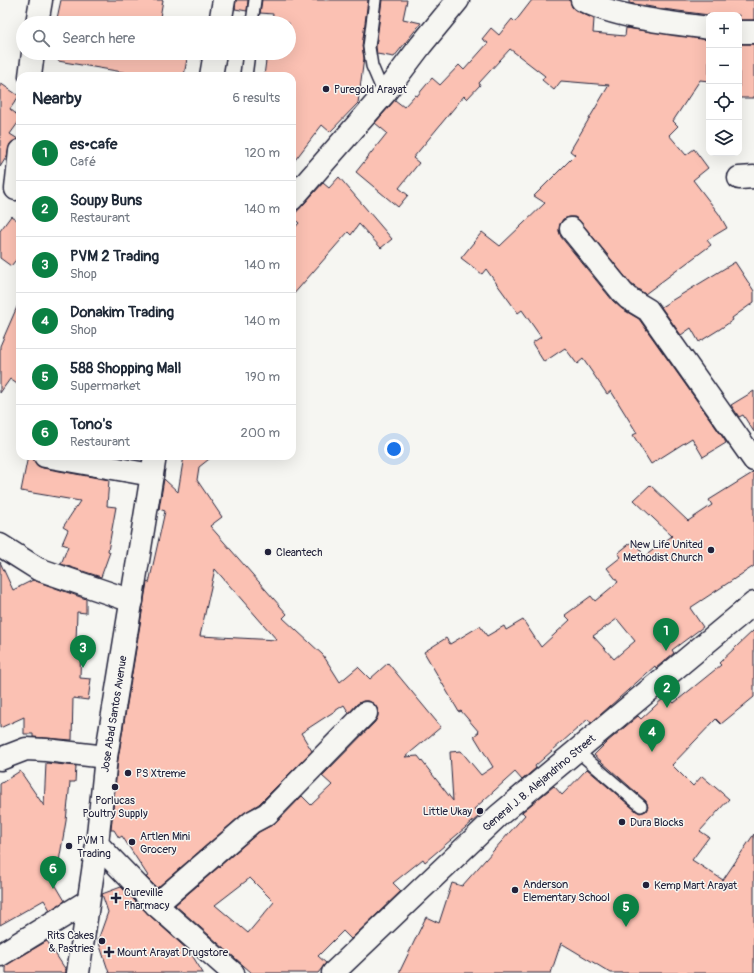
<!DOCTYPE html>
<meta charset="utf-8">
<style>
body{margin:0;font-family:Pangolin,sans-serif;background:#f6f6f7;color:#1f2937}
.controls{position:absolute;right:12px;top:12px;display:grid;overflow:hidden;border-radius:8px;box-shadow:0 4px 16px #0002}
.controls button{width:36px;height:36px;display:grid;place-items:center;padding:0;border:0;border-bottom:1px solid #e0e1e3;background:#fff;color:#1f2937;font:20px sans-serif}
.you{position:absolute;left:394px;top:449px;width:14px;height:14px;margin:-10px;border:3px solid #fff;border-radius:50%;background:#1a73e8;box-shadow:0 0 0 6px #1a73e833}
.badge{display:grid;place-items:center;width:26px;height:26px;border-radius:50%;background:#0b8043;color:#fff;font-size:13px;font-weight:700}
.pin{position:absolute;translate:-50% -33px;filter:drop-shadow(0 1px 2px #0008)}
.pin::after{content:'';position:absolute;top:21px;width:14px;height:12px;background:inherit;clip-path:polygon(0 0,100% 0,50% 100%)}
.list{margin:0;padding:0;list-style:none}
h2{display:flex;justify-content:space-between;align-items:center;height:52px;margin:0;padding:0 16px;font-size:17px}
h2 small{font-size:13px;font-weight:400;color:#747a83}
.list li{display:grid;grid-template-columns:26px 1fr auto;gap:12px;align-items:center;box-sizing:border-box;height:56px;padding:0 16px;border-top:1px solid #e0e1e3}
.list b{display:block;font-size:15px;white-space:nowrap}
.list p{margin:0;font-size:13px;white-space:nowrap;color:#747a83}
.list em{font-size:13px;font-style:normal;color:#747a83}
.icon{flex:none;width:22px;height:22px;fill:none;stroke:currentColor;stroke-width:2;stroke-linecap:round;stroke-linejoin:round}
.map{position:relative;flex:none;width:754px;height:973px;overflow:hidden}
.search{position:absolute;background:#fff;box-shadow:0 4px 16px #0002;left:16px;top:16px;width:280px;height:44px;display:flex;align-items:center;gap:10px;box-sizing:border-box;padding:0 14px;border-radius:22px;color:#747a83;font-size:15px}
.panel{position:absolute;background:#fff;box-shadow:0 4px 16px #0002;left:16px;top:72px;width:280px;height:388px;border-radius:12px}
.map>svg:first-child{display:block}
</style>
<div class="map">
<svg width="754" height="973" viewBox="0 0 754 973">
<rect width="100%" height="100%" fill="#f6f6f2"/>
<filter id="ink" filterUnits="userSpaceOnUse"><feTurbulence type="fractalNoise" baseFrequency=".025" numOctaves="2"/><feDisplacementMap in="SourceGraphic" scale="8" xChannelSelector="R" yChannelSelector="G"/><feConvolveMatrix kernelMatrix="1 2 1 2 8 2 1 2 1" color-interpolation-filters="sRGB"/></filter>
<g filter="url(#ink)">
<g fill="#fbc1b3" stroke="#22223b" fill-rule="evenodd">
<path d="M61 0H163L159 23H56Z"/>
<path d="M236 0H248L247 11 235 9Z"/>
<path d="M262 0H368L362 46 364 58 358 103 330 132 322 125 292 164V76H264L267 53H289V23H272L273 14 260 13Z"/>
<path d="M382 0H407L403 19 421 23 394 57 377 54 376 47Z"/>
<path d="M532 0H570L572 7 577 11 594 19 593 33 625 36 626 28 709 40V81L700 80 673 121 678 126 669 135 686 155 694 149 708 168 693 180 719 214 727 228 707 240 711 245 645 294 631 284 580 221 575 217H569L563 219 560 224 559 231 561 237 613 301 622 309 639 319 724 439 726 443 703 457 692 438 651 464 633 435 637 433 611 391 607 394 583 359 577 364 565 348 544 362 532 343 541 337 522 310 518 313 486 269 482 274 461 258 482 232 500 246 545 203 534 196 575 155 570 151 609 85 561 81 554 90 542 80 545 76 510 49 479 83 480 85 467 99 464 96 413 158 419 163 399 188 408 195 398 207 356 172 387 133 375 123 395 100 404 107 415 95 417 96 432 78 440 85 459 65 464 70 488 43 482 39 491 28 499 35 512 19 515 22Z"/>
<path d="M629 0H754V20H739V15H709L663 9 629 3Z"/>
<rect x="739" y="44" width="15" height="54"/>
<path d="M59 53H188L184 76H146L58 61Z"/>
<path d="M0 83 19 96 10 109 20 117V120L10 134 18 139 10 144 7 156 0 167Z"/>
<path d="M339 177 392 239 381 248 359 224 351 235 348 232 292 296V231L299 223 292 217 323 183 329 188Z"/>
<path d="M11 216 20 222V255L11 266 0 258V231Z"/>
<path d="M735 262 754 291V302L732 318 733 320 720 329 699 342 691 328 681 335 661 307Z"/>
<path d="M20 300V386L10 379 0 393V346Z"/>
<path d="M754 391V432L743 415 739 417 731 405Z"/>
<path d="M28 456H33L37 465 43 468 109 480 107 506 116 507 108 551 110 552 101 577 61 564 68 546 62 544 68 530 63 527 80 501 21 491Z"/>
<path d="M184 456H213L199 467 197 480 222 517 210 526 287 614 283 618 323 655 340 682 358 667 370 679 388 663 441 727 405 757 418 756 453 801 450 752 461 751 481 775 493 767 474 736 479 732 461 711 459 712 424 652 446 638 450 644 480 626 487 636 504 626 506 630 523 620 541 647 570 620 565 615 591 596 595 601 618 582 607 568 621 557 618 553 633 541 645 556 672 536 634 500 650 485 688 521 712 505 709 500 754 472V566L690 608 703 627 672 650 674 653 656 668 655 666 591 723 588 719 535 766 536 768 522 780 515 772 474 809 480 816 478 817 425 862 423 859 393 883 401 891 351 939 343 931 318 956 326 963 318 973H252L175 905 259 832 276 823 302 796 311 805 332 785 322 776 375 722 378 716V710L374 704 369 701H363L357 704 349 713 344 705 301 733 312 751 259 804 244 813 157 888 146 877 148 876 122 836 119 838 114 830H111L118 759 147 582 149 583 165 511 159 509 164 479 178 492ZM215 569 277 640 200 636ZM617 619 635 641 614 659 593 636ZM250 878 274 902 248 933 215 905Z"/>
<path d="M0 562 13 590 33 580 86 599V613L77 612 76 642H81L80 678 91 679 88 700 73 698 72 740 33 737V734H24V717L0 728Z"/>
<path d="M754 630V697L721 724 716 719 672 765 693 786 702 776 729 799 700 831 709 837 692 860 723 880 754 834V973H611L561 943 551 973H399L426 917 439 923 452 883 462 886 525 815 522 812 554 786 562 795 587 769 636 811 640 813 646 811 648 807 646 801 594 755 607 742 638 716 641 719 666 696 674 703 721 665 719 663Z"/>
<path d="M46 763 76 766 75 782H70L66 821 55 884 65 901 50 910 44 900 0 925V784L20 771 44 806Z"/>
<path d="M121 887 148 914 190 952 203 973H109L98 940 108 912 102 894Z"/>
<path d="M47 941 66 970V973H6V967H3Z"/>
</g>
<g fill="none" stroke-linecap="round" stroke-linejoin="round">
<defs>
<g id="lane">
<path d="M375 0 369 47 372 66 384 94"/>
<path d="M252 23 255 0"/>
<path d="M246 76 249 53"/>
<path d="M577 751 641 806"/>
</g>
<g id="street">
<path d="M37 23 41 0"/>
<path d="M30 76 33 53"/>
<path d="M739 178 754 177"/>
<path d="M16 189 20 151"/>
<path d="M292 199 384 94 421 45 458 0"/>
<path d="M571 229 622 292 628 298 648 310 754 460"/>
<path d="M45 456 152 475"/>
<path d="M0 545 38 569 132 601"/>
<path d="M0 759 26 749 46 750 106 757"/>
<path d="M97 844 156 905 233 973"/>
<path d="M156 905 252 822 267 814 366 713"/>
<path d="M0 955 88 901"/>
<path d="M333 973 498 816 754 603"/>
</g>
<g id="secondary">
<path d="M582 0C617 18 670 23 709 28"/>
<path d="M739 32H754"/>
</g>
<g id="highway">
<path d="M220 23 224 0"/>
<path d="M211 76 215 53"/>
<path d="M78 973 97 844 106 757 155 456"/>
</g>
</defs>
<use href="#lane" stroke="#22223b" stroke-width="14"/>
<use href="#street" stroke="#22223b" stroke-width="25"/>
<use href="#secondary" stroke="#22223b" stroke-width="25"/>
<use href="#highway" stroke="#22223b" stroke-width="25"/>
<use href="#lane" stroke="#f6f6f2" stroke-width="11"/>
<use href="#street" stroke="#f6f6f2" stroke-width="22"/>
<use href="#secondary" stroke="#f6f6f2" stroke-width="22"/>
<use href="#highway" stroke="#f6f6f2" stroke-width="22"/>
</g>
</g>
<g fill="#22223b" stroke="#f6f6f2" stroke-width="1.5">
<circle cx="326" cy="89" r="4"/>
<circle cx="711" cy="550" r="4"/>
<circle cx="268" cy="552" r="4"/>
<circle cx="128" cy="773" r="4"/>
<circle cx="115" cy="787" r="4"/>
<circle cx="480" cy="811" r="4"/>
<circle cx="622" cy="822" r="4"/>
<circle cx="132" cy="842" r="4"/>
<circle cx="69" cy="846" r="4"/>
<circle cx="646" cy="885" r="4"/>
<circle cx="515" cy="890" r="4"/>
<path d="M114 892h4v4h4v4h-4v4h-4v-4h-4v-4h4z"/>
<circle cx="102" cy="941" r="4"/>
<path d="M107 946h4v4h4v4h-4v4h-4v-4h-4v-4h4z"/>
</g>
<g text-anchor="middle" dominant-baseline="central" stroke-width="3" stroke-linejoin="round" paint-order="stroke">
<g font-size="11" fill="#22223b" stroke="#f6f6f2" text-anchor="start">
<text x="334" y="89">Puregold Arayat</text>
<text x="703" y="544" text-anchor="end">New Life United<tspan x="703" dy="13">Methodist Church</tspan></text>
<text x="276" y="552">Cleantech</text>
<text x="136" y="773">PS Xtreme</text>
<text x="115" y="800" text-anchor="middle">Porlucas<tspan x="115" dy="13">Poultry Supply</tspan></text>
<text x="472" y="811" text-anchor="end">Little Ukay</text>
<text x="630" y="822">Dura Blocks</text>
<text x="140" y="836">Artlen Mini<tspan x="140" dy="13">Grocery</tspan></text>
<text x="77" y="840">PVM 1<tspan x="77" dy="13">Trading</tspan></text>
<text x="523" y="884">Anderson<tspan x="523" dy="13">Elementary School</tspan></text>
<text x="654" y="885">Kemp Mart Arayat</text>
<text x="124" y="892">Cureville<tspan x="124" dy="13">Pharmacy</tspan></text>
<text x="94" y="935" text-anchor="end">Rits Cakes<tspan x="94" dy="13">&amp; Pastries</tspan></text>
<text x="117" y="952">Mount Arayat Drugstore</text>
</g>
<g font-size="11" fill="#22223b" stroke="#f6f6f2">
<text transform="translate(114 714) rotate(-81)">Jose Abad Santos Avenue</text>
<text transform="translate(539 783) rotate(-40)">General J. B. Alejandrino Street</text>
</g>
</g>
</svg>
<div class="controls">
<button>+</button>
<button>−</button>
<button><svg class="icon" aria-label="locate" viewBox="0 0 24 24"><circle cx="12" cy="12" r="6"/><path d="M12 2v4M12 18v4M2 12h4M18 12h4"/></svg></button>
<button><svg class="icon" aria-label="layers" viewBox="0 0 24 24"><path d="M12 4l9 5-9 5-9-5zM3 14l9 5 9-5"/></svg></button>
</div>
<div class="you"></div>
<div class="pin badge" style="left:666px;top:651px">1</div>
<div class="pin badge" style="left:667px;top:708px">2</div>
<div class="pin badge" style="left:83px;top:668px">3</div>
<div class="pin badge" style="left:652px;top:752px">4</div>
<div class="pin badge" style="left:626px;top:927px">5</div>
<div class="pin badge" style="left:53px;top:889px">6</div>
<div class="search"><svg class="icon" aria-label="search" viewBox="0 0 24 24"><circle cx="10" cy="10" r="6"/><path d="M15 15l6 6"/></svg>Search here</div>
<section class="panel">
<h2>Nearby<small>6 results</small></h2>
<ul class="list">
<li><span class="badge">1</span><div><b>es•cafe</b><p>Café</p></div><em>120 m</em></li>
<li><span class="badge">2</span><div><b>Soupy Buns</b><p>Restaurant</p></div><em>140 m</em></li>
<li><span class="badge">3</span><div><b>PVM 2 Trading</b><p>Shop</p></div><em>140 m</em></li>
<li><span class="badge">4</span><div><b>Donakim Trading</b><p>Shop</p></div><em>140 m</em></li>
<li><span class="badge">5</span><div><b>588 Shopping Mall</b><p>Supermarket</p></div><em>190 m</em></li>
<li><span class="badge">6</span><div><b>Tono's</b><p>Restaurant</p></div><em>200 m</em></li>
</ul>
</section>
</div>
